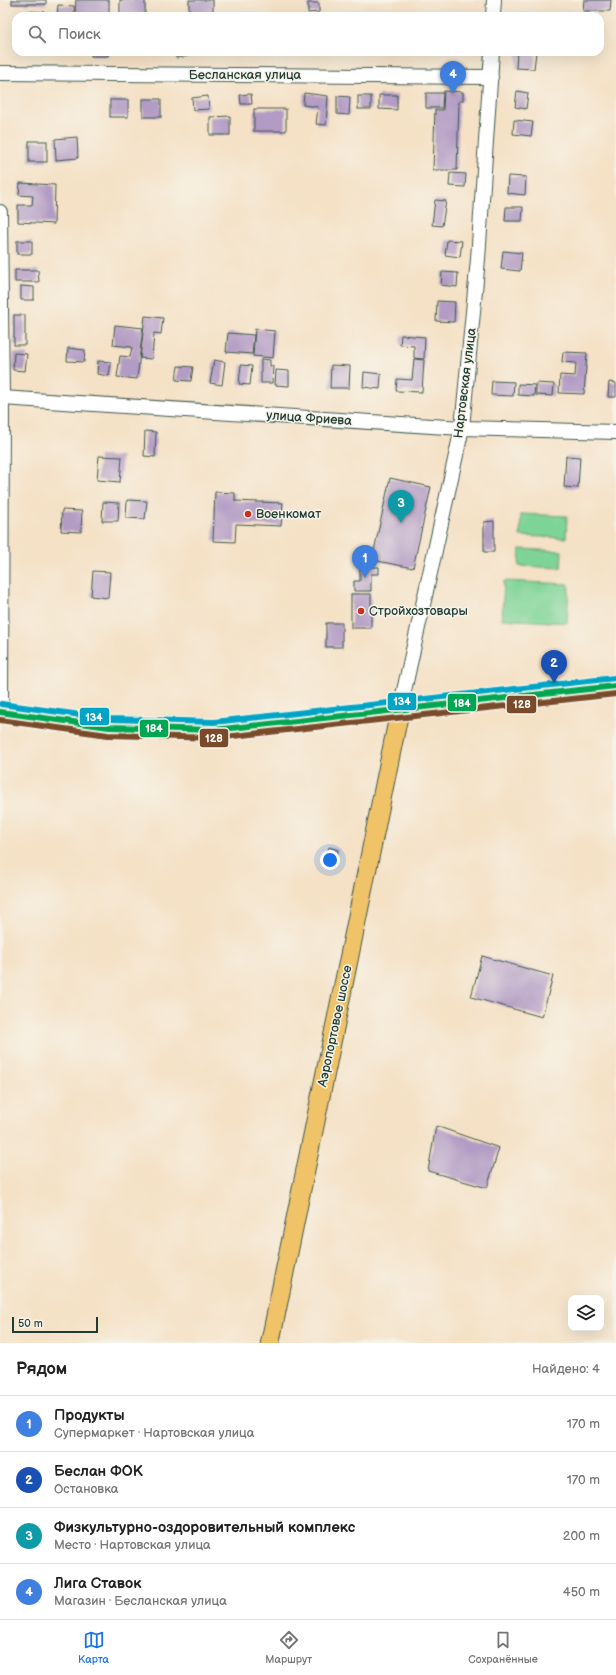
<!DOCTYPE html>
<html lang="ru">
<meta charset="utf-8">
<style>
body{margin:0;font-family:"Balsamiq Sans",sans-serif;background:#f2f2f2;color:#222}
.controls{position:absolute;right:12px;bottom:12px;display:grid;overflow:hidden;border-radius:8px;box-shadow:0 4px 16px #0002}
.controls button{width:36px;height:36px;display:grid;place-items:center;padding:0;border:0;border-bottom:1px solid #e0e0e0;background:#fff;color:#222;font:20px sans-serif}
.scale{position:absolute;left:12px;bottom:10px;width:86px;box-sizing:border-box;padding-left:4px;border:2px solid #1f3d34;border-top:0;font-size:11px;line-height:14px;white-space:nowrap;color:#1f3d34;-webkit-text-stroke:3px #f7f3e8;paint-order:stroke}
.you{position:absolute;left:330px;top:860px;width:14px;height:14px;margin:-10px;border:3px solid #fff;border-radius:50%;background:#1a73e8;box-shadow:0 0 0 6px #1a73e833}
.badge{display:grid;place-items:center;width:26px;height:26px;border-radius:50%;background:#1a73e8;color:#fff;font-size:13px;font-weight:700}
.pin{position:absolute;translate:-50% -33px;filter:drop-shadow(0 1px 2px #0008)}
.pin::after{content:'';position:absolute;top:21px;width:14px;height:12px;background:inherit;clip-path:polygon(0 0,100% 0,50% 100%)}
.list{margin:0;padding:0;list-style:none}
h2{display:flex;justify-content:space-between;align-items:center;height:52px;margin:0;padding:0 16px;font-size:17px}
h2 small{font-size:13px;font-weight:400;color:#767676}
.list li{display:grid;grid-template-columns:26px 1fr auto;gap:12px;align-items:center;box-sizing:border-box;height:56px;padding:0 16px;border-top:1px solid #e0e0e0}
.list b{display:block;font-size:15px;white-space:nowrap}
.list p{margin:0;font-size:13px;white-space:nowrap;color:#767676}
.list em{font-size:13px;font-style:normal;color:#767676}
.icon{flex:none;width:22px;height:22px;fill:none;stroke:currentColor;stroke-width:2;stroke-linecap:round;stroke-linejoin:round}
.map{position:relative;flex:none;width:616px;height:1343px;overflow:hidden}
.search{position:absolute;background:#fff;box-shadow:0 4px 16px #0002;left:12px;right:12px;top:12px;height:44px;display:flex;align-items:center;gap:10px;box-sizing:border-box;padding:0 14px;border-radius:12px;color:#767676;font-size:15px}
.sheet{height:276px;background:#fff}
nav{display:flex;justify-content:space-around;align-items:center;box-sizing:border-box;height:56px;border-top:1px solid #e0e0e0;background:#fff;font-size:11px;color:#767676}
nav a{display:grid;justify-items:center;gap:2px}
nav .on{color:#1a73e8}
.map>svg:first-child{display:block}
</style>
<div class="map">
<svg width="616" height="1343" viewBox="0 0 616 1343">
<rect width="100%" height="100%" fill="#f7f3e8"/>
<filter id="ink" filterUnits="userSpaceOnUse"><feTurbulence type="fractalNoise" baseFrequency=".025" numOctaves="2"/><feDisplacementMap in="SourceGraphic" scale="8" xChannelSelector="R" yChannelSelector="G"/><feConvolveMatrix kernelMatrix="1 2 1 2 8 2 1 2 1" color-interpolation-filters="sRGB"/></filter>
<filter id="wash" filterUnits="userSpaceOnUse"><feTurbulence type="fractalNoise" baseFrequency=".012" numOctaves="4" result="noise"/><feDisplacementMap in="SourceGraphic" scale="16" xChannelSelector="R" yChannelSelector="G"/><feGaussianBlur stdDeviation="0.9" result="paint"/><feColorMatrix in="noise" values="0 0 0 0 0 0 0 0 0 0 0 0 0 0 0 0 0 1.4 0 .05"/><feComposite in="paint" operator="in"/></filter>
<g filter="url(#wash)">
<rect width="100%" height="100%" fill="#f4e1c6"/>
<g fill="#7ed497" stroke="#4e8866">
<path d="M521 514 567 516 566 538 520 536Z"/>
<path d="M520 549 562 551 561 568 519 566Z"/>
<path d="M504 581 569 584 567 623 502 619Z"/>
</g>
<g id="blocks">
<g fill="#b29bc4">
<rect x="12" y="0" width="34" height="4"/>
<path d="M76 0H109V16L75 14Z"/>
<rect x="120" y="0" width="25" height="16"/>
<rect x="189" y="0" width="24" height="16"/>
<path d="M584 0H611L610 11H583Z"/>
<path d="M308 3H319V12L308 13Z"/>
<path d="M58 5 74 6V16H57Z"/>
<path d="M27 11 45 12 44 16H26Z"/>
<rect x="91" y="52" width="17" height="4"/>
<path d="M175 52H189V56L176 58Z"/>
<path d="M517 52H536L534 69 516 68Z"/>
<path d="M444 91 463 92V101H459L457 170H433L435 110H443Z"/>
<path d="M517 91 528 93 526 109 515 107Z"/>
<path d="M304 93 328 96 326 125 316 124 318 107 303 105Z"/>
<path d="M426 93H443L442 108H426Z"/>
<path d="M251 94 252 104H241L240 95Z"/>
<path d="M379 95H397V110L379 109Z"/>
<path d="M208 96 209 109 193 110 192 98Z"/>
<path d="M337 96 350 97 349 115 337 114Z"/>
<rect x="358" y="96" width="13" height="13"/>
<rect x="143" y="99" width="18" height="18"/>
<rect x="110" y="100" width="18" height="17"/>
<rect x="254" y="109" width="32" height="22"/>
<path d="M230 116V135H210V117Z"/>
<path d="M514 120 533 122 531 136 513 134Z"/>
<path d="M77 137 78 158 56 160 55 139Z"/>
<rect x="29" y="141" width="18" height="21"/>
<path d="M450 173 466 174 465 187 449 186Z"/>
<path d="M508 176 526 177 525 195 507 193Z"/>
<path d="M20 183 55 185 54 224 18 222V205H32L33 196 19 195Z"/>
<path d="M435 200 446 201 442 226 432 225Z"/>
<path d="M506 207H523L522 221H505Z"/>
<path d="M447 240 462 241 460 257 445 255Z"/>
<rect x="17" y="241" width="15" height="13"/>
<path d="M503 251 522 253 520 271 501 269Z"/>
<path d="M15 270H38L39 282H15Z"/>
<path d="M442 272 458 273 457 287 441 285Z"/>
<path d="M21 286 34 287V300H21Z"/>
<path d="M437 301 455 302 454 322 436 321Z"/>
<rect x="14" y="315" width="11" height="30"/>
<path d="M145 316 163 318 161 334 154 333 152 359 140 358Z"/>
<path d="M115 325 143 328 137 379 117 377 120 356 130 357 132 347 113 345Z"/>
<path d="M255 329 275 331 273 358 253 356Z"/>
<path d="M228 333 254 335 252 354 226 352Z"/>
<path d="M401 335 425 337 424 359 414 358V346L400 345Z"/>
<path d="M68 348 85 350 84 362 67 361Z"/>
<path d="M563 352 587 353 584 394 559 393 560 375 575 376 576 363 562 362Z"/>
<path d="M14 353 27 354 25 371 13 370Z"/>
<path d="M261 359 270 360V366H273L272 383H261Z"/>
<path d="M414 359 424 360 422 392 396 391 397 379 412 380Z"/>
<path d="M214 360 225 362 222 385 210 383Z"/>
<path d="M98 361 111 362 109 376 97 374Z"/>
<path d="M241 365 252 366 250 385 239 384Z"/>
<path d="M331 365 350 366 349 388H330Z"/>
<path d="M178 366 193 367 191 381 176 380Z"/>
<path d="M276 370 289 371V386L275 385Z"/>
<path d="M364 372 381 374 380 389 363 387Z"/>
<path d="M492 381 514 382 513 396 491 395Z"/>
<path d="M609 382 616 383V397H608Z"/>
<path d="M536 383 554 384 553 396 536 395Z"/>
<path d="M518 384 535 385 534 396 518 395Z"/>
<path d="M145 431 156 432 155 457 144 456Z"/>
<path d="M99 456 122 457 120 482 97 480Z"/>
<path d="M566 456 580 457 578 488 564 487Z"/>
<path d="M390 478 431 487 413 568 372 560Z"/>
<path d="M215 492 235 493V501L283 503 281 526 236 524 235 542 213 541Z"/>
<path d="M127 500 147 501 145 519 126 518Z"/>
<path d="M103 502 119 503 118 521H102Z"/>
<path d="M62 510 82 511 81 532 61 531Z"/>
<path d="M494 521V552H484V522Z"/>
<path d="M360 567H379V574H371V591H354V581H360Z"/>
<path d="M93 571 110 572 108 598 91 596Z"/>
<rect x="351" y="594" width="20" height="34"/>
<rect x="326" y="623" width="16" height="24"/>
<path d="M329 847 338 850 334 864 324 861Z"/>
<path d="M482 956 553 976 542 1017 471 997Z"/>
<path d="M436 1126 499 1148 487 1188 428 1171Z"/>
</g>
</g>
</g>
<g filter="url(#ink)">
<use href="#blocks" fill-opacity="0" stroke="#3f564a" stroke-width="1"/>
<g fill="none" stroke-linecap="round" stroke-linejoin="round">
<defs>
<g id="minor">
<path d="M493 16 494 0"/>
<path d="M0 73 491 77"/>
<path d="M0 212 2 398 1 712"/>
<path d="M2 398 462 428 616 432"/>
<path d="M400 709 462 428 478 259 492 52"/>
</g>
<g id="major">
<path d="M0 712 109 727 214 730 616 686"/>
<path d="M270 1343 400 709"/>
</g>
</defs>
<use href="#minor" stroke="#3f564a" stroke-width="16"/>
<use href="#major" stroke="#3f564a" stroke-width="20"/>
<use href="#minor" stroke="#fff" stroke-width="14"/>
<use href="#major" stroke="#f0c369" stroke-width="18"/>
<defs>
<path id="bus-1" d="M0 712 109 727 214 730 616 686"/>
<path id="bus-2" d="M0 720 108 735 215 738 616 694"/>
<path id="bus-3" d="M1 704 110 719 214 722 615 678"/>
</defs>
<use href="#bus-1" stroke="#f7f3e8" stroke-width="9"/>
<use href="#bus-2" stroke="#f7f3e8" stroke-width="9"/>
<use href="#bus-3" stroke="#f7f3e8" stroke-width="9"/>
<use href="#bus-1" stroke="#00a651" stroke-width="6"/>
<use href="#bus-2" stroke="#7a4b2a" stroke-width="6"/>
<use href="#bus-3" stroke="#02a4c6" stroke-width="6"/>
</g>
</g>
<g fill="#c8321e" stroke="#f7f3e8" stroke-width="1.5">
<circle cx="248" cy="514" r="4"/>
<circle cx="361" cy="611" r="4"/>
</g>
<g text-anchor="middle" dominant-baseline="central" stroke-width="3" stroke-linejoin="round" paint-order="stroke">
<g font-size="13" fill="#1f3d34" stroke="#f7f3e8">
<text x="245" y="75">Бесланская улица</text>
<text transform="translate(465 383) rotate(-83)">Нартовская улица</text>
<text transform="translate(309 418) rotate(4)">улица Фриева</text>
<text transform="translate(335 1026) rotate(-78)">Аэропортовое шоссе</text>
</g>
<g font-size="13" fill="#1f3d34" stroke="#f7f3e8" text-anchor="start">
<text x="256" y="514">Военкомат</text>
<text x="369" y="611">Стройхозтовары</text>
</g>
</g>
<g stroke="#f7f3e8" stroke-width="1.5">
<rect x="387" y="692" width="30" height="19" rx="4" fill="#02a4c6"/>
<rect x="447" y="693" width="30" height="19" rx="4" fill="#00a651"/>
<rect x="506" y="695" width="31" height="19" rx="4" fill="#7a4b2a"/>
<rect x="79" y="707" width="31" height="19" rx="4" fill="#02a4c6"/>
<rect x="139" y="719" width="30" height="19" rx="4" fill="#00a651"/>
<rect x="199" y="728" width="30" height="20" rx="4" fill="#7a4b2a"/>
</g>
<g font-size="11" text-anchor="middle" font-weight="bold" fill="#fff">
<text x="402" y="705">134</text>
<text x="462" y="707">184</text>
<text x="522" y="708">128</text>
<text x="94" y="721">134</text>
<text x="154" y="732">184</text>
<text x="214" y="742">128</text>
</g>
</svg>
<div class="controls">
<button><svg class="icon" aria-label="layers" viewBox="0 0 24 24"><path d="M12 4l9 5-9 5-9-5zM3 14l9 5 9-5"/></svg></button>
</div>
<div class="scale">50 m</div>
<div class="you"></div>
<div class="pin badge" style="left:365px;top:578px;background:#3f7fe0">1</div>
<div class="pin badge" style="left:554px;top:683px;background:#1a4fb4">2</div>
<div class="pin badge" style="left:401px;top:523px;background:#0f9aa8">3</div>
<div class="pin badge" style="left:453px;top:94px;background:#3f7fe0">4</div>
<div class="search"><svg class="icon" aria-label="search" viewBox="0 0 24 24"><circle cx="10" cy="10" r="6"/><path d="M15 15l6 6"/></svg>Поиск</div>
</div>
<section class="sheet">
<h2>Рядом<small>Найдено: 4</small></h2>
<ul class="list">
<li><span class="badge" style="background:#3f7fe0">1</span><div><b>Продукты</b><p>Супермаркет · Нартовская улица</p></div><em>170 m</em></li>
<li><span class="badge" style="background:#1a4fb4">2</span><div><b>Беслан ФОК</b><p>Остановка</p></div><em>170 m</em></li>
<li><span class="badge" style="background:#0f9aa8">3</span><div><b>Физкультурно-оздоровительный комплекс</b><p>Место · Нартовская улица</p></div><em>200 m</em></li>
<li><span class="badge" style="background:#3f7fe0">4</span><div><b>Лига Ставок</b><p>Магазин · Бесланская улица</p></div><em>450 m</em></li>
</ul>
</section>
<nav>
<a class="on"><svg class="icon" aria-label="map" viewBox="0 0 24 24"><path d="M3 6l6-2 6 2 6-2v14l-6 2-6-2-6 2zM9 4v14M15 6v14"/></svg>Карта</a>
<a><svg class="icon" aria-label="directions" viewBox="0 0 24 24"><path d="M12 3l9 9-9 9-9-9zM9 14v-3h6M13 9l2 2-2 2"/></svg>Маршрут</a>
<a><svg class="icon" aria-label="saved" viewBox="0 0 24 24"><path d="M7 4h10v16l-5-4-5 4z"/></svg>Сохранённые</a>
</nav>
